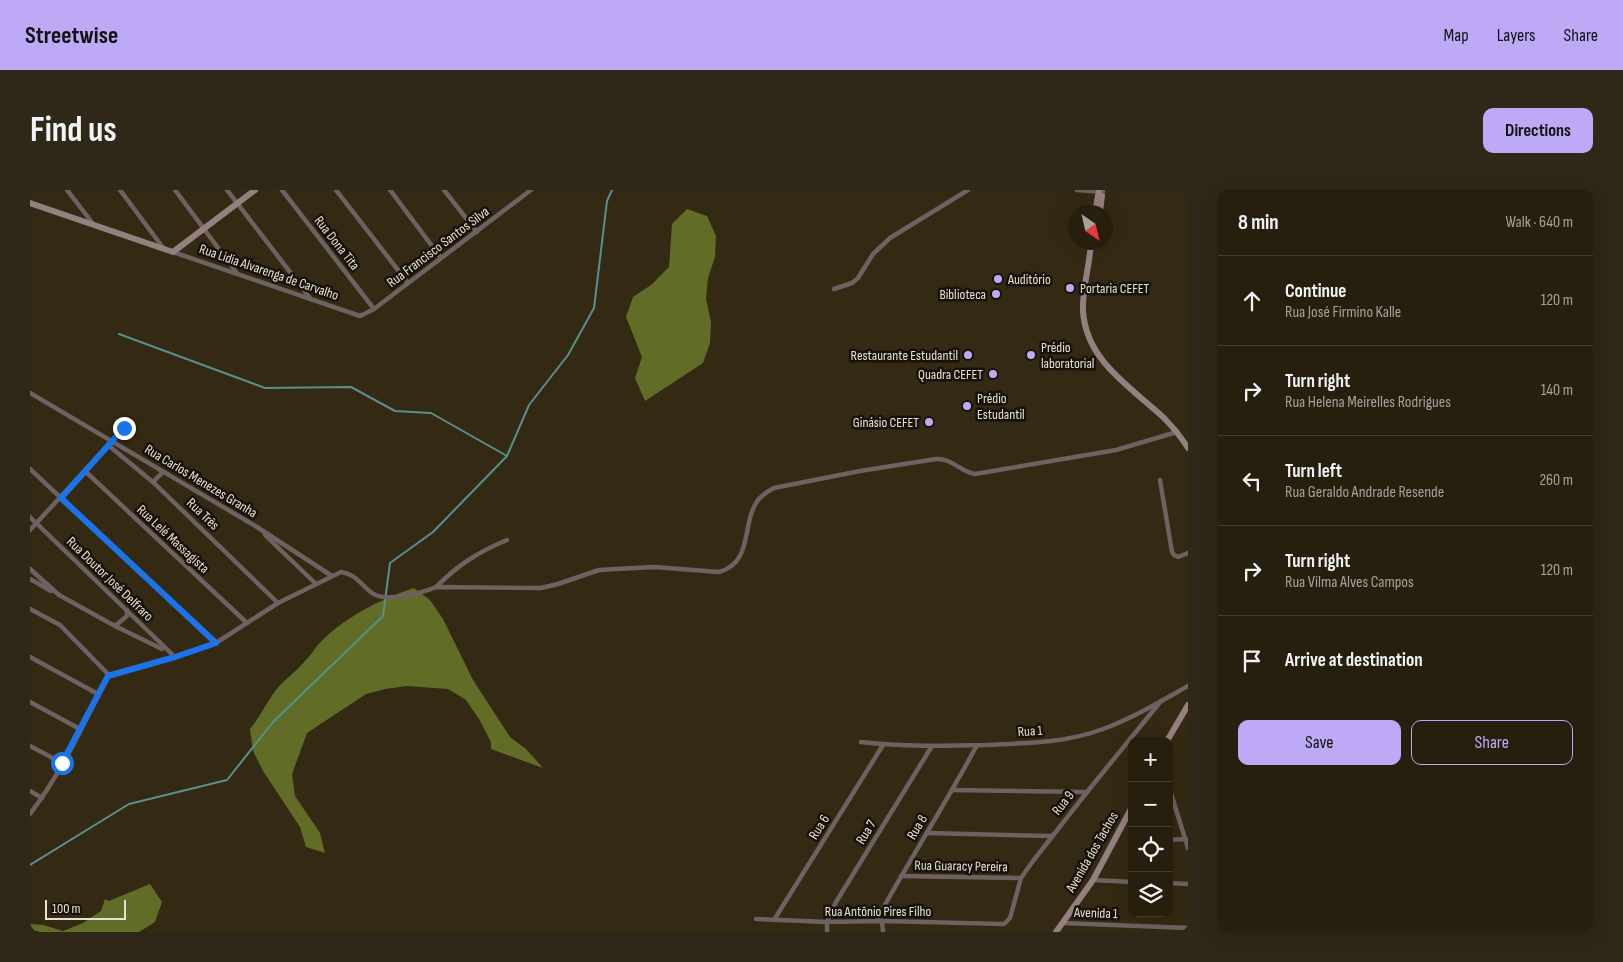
<!DOCTYPE html>
<meta charset="utf-8">
<style>
body{margin:0;font-family:"Sofia Sans Condensed",sans-serif;background:#2f2717;color:#f1f3f6}
.controls{position:absolute;right:15px;bottom:15px;display:grid;overflow:hidden;border-radius:10px;box-shadow:0 5px 20px #0002}
.controls button{width:45px;height:45px;display:grid;place-items:center;padding:0;border:0;border-bottom:1px solid #433d2e;background:#271f0e;color:#f1f3f6;font:25px sans-serif}
.compass{position:absolute;left:1038px;top:15px;width:45px;height:45px;border-radius:50%;background:#271f0e;box-shadow:0 5px 20px #0002;rotate:146deg}
.scale{position:absolute;left:15px;bottom:12px;width:81px;box-sizing:border-box;padding-left:5px;border:2px solid #e8e0d3;border-top:0;font-size:14px;line-height:18px;white-space:nowrap;color:#e8e0d3;-webkit-text-stroke:4px #171209;paint-order:stroke}
.stop{position:absolute;width:15px;height:15px;margin:-11px;border:4px solid #1a73e8;border-radius:50%;background:#fff}
.stop.end{background:#1a73e8;border-color:#fff;box-shadow:0 1px 5px #0008}
.list{margin:0;padding:0;list-style:none}
h2{display:flex;justify-content:space-between;align-items:center;height:65px;margin:0;padding:0 20px;font-size:21px}
h2 small{font-size:16px;font-weight:400;color:#a4a29e}
.list li{display:grid;grid-template-columns:32px 1fr auto;gap:15px;align-items:center;box-sizing:border-box;height:90px;padding:0 20px;border-top:1px solid #433d2e}
.list b{display:block;font-size:19px;white-space:nowrap}
.list p{margin:0;font-size:16px;white-space:nowrap;color:#a4a29e}
.list em{font-size:16px;font-style:normal;color:#a4a29e}
.actions{display:flex;gap:10px;padding:15px 20px}
.actions a{flex:1;padding:11px 0;border:1px solid #bda9f5;border-radius:10px;text-align:center;font-size:18px;color:#bda9f5}
.actions .main{background:#bda9f5;color:#111}
.icon{flex:none;width:28px;height:28px;fill:none;stroke:currentColor;stroke-width:2;stroke-linecap:round;stroke-linejoin:round}
.map{position:relative;flex:none;width:1158px;height:742px;overflow:hidden;border-radius:10px}
header{display:flex;align-items:center;gap:30px;box-sizing:border-box;height:70px;padding:0 25px;background:#bda9f5;color:#111}
header strong{font-size:24px}
nav{display:flex;gap:28px;margin-inline-start:auto;font-size:18px}
.intro{display:flex;align-items:center;justify-content:space-between;box-sizing:border-box;height:120px;padding:0 30px}
h1{margin:0;font-size:35px}
.button{padding:12px 22px;border-radius:10px;background:#bda9f5;color:#111;font-size:18px;font-weight:700}
main{display:flex;gap:30px;padding:0 30px}
aside{flex:1;background:#271f0e;border-radius:10px;box-shadow:0 5px 20px #0002}
.map>svg:first-child{display:block}
</style>
<header>
<strong>Streetwise</strong>
<nav><a>Map</a><a>Layers</a><a>Share</a></nav>
</header>
<div class="intro"><h1>Find us</h1><a class="button">Directions</a></div>
<main>
<div class="map">
<svg width="1158" height="742" viewBox="0 0 1158 742">
<rect width="100%" height="100%" fill="#342913"/>
<g fill="#616c26">
<path d="M657 19 677 26 686 46 685 67 678 88 676 109 681 132 680 153 673 173 615 211 605 188 612 167 596 127 603 107 621 95 639 77 642 34Z"/>
<path d="M384 398 400 410 413 429 443 490 480 547 496 559 513 578 461 559V552L449 529 436 510 418 499 377 496 355 499 336 504 277 543 262 584 265 606 290 643 295 663 276 657 270 637 233 581 223 561 220 539C229 528 235 516 243 504 252 491 265 483 275 471 279 467 283 461 287 456 311 429 350 409 384 398Z"/>
<path d="M120 694 132 712 125 732 109 742H0V734L13 735 33 741 53 733 71 721 75 709 79 711Z"/>
</g>
<g fill="none" stroke-linecap="round" stroke-linejoin="round">
<g stroke="#57908e" stroke-width="2">
<path d="M89 144 235 198 321 197 365 221 401 223 477 266"/>
<path d="M0 675 99 614 197 590 243 532 353 426 360 373 403 342 477 266 499 215 538 165 564 118 577 11 582 0"/>
</g>
<g stroke="#6e6161" stroke-width="4.5">
<path d="M37 0 64 35"/>
<path d="M90 0 134 59"/>
<path d="M145 0 206 82"/>
<path d="M197 0 280 108"/>
<path d="M252 0 344 119"/>
<path d="M306 0 378 93"/>
<path d="M360 0 411 68"/>
<path d="M414 0 447 42"/>
<path d="M1047 0 1073 2"/>
<path d="M143 62 330 126 344 119 501 0"/>
<path d="M804 99 822 93 828 88 843 64 860 48 938 0"/>
<path d="M0 203 227 337 302 386"/>
<path d="M78 255 124 293 248 413"/>
<path d="M0 279 186 453"/>
<path d="M55 281 217 433"/>
<path d="M1130 290 1142 362 1144 365 1148 367 1158 363"/>
<path d="M124 293 125 290 133 282"/>
<path d="M0 327 145 467"/>
<path d="M0 340 94 238"/>
<path d="M235 345 286 394"/>
<path d="M0 379 29 405 85 436 132 459"/>
<path d="M0 389 21 401"/>
<path d="M406 397C428 375 448 362 477 350"/>
<path d="M0 419 30 435 76 482 78 485"/>
<path d="M85 436 97 426V420"/>
<path d="M0 467 68 504"/>
<path d="M78 485 145 467 186 453 248 413 311 382C326 384 331 395 342 403 355 413 392 403 406 397L511 398 528 394 569 380 586 379 624 377 689 382C724 372 711 333 728 310 733 304 738 301 744 298L830 281 906 269C922 268 930 282 945 284L1086 260 1147 242"/>
<path d="M0 512 50 539"/>
<path d="M831 552C873 557 915 556 957 555 996 553 1036 553 1073 539 1103 528 1131 511 1158 496"/>
<path d="M0 556 32 573"/>
<path d="M1139 597 1158 658"/>
<path d="M923 600 1057 602"/>
<path d="M0 601 12 608"/>
<path d="M0 624C32 582 55 532 78 485"/>
<path d="M897 643 1022 646"/>
<path d="M1139 650 1156 649"/>
<path d="M871 686 991 688"/>
<path d="M1063 690 1102 692"/>
<path d="M1139 693 1158 694"/>
<path d="M726 729 797 732 852 731 974 734 980 728 991 688 1003 671 1057 602 1131 511"/>
<path d="M744 730 853 555"/>
<path d="M846 731C878 672 915 615 947 555"/>
<path d="M852 731 853 742"/>
<path d="M1033 733 1158 738"/>
<path d="M797 742V732L806 712 902 556"/>
</g>
<g stroke="#958080" stroke-width="6">
<path d="M0 13 143 62 225 0"/>
<path d="M1065 22 1069 0"/>
<path d="M1070 22 1072 6"/>
<path d="M1061 52C1060 75 1052 98 1053 121 1056 171 1101 197 1134 228 1143 237 1151 247 1158 258"/>
<path d="M1137 551 1158 515"/>
<path d="M1026 742 1063 690 1102 617"/>
</g>
</g>
<g fill="none" stroke-linecap="round" stroke-linejoin="round">
<path stroke="#1a73e8" stroke-width="6" d="M32 573 78 486 145 467 186 453 31 308 94 238"/>
</g>
<g fill="#bda9f5" stroke="#171209" stroke-width="2">
<circle cx="968" cy="89" r="5"/>
<circle cx="1040" cy="98" r="5"/>
<circle cx="966" cy="104" r="5"/>
<circle cx="938" cy="165" r="5"/>
<circle cx="1001" cy="165" r="5"/>
<circle cx="963" cy="184" r="5"/>
<circle cx="937" cy="216" r="5"/>
<circle cx="899" cy="232" r="5"/>
</g>
<g text-anchor="middle" dominant-baseline="central" stroke-width="5" stroke-linejoin="round" paint-order="stroke">
<g font-size="14" fill="#e8e0d3" stroke="#171209">
<text transform="translate(307 53) rotate(52)">Rua Dona Tita</text>
<text transform="translate(408 57) rotate(-37)">Rua Francisco Santos Silva</text>
<text transform="translate(239 82) rotate(19)">Rua Lidia Alvarenga de Carvalho</text>
<text transform="translate(171 291) rotate(31)">Rua Carlos Menezes Granha</text>
<text transform="translate(173 324) rotate(44)">Rua Três</text>
<text transform="translate(143 349) rotate(43)">Rua Lelé Massagista</text>
<text transform="translate(80 389) rotate(44)">Rua Doutor José Delfraro</text>
<text transform="translate(1000 541) rotate(-4)">Rua 1</text>
<text transform="translate(1033 613) rotate(-52)">Rua 9</text>
<text transform="translate(789 637) rotate(-58)">Rua 6</text>
<text transform="translate(887 637) rotate(-59)">Rua 8</text>
<text transform="translate(836 642) rotate(-59)">Rua 7</text>
<text transform="translate(1062 662) rotate(-60)">Avenida dos Tachos</text>
<text transform="translate(931 676) rotate(1)">Rua Guaracy Pereira</text>
<text x="848" y="721">Rua Antônio Pires Filho</text>
<text transform="translate(1066 723) rotate(2)">Avenida 1</text>
</g>
<g font-size="14" fill="#e8e0d3" stroke="#171209" text-anchor="start">
<text x="978" y="89">Auditório</text>
<text x="1050" y="98">Portaria CEFET</text>
<text x="956" y="104" text-anchor="end">Biblioteca</text>
<text x="1011" y="157">Prédio<tspan x="1011" dy="16">laboratorial</tspan></text>
<text x="928" y="165" text-anchor="end">Restaurante Estudantil</text>
<text x="953" y="184" text-anchor="end">Quadra CEFET</text>
<text x="947" y="208">Prédio<tspan x="947" dy="16">Estudantil</tspan></text>
<text x="889" y="232" text-anchor="end">Ginásio CEFET</text>
</g>
</g>
</svg>
<div class="controls">
<button>+</button>
<button>−</button>
<button><svg class="icon" aria-label="locate" viewBox="0 0 24 24"><circle cx="12" cy="12" r="6"/><path d="M12 2v4M12 18v4M2 12h4M18 12h4"/></svg></button>
<button><svg class="icon" aria-label="layers" viewBox="0 0 24 24"><path d="M12 4l9 5-9 5-9-5zM3 14l9 5 9-5"/></svg></button>
</div>
<svg class="compass" viewBox="-18 -18 36 36"><path d="M0-13l5 13h-10z" fill="#e53935"/><path d="M0 13l5-13h-10z" fill="#a4a29e"/></svg>
<div class="scale">100 m</div>
<div class="stop" style="left:32px;top:573px"></div>
<div class="stop end" style="left:94px;top:238px"></div>
</div>
<aside>
<h2>8 min<small>Walk · 640 m</small></h2>
<ul class="list">
<li><svg class="icon" aria-label="ahead" viewBox="0 0 24 24"><path d="M12 20V5M6 11l6-6 6 6"/></svg><div><b>Continue</b><p>Rua José Firmino Kalle</p></div><em>120 m</em></li>
<li><svg class="icon" aria-label="right" viewBox="0 0 24 24"><path d="M7 20v-9h11M14 6l5 5-5 5"/></svg><div><b>Turn right</b><p>Rua Helena Meirelles Rodrigues</p></div><em>140 m</em></li>
<li><svg class="icon" aria-label="left" viewBox="0 0 24 24"><path d="M17 20v-9H6M10 6l-5 5 5 5"/></svg><div><b>Turn left</b><p>Rua Geraldo Andrade Resende</p></div><em>260 m</em></li>
<li><svg class="icon" aria-label="right" viewBox="0 0 24 24"><path d="M7 20v-9h11M14 6l5 5-5 5"/></svg><div><b>Turn right</b><p>Rua Vilma Alves Campos</p></div><em>120 m</em></li>
<li><svg class="icon" aria-label="arrive" viewBox="0 0 24 24"><path d="M6 21V4h12l-3 4 3 4H6"/></svg><div><b>Arrive at destination</b></div></li>
</ul>
<div class="actions"><a class="main">Save</a><a>Share</a></div>
</aside>
</main>
